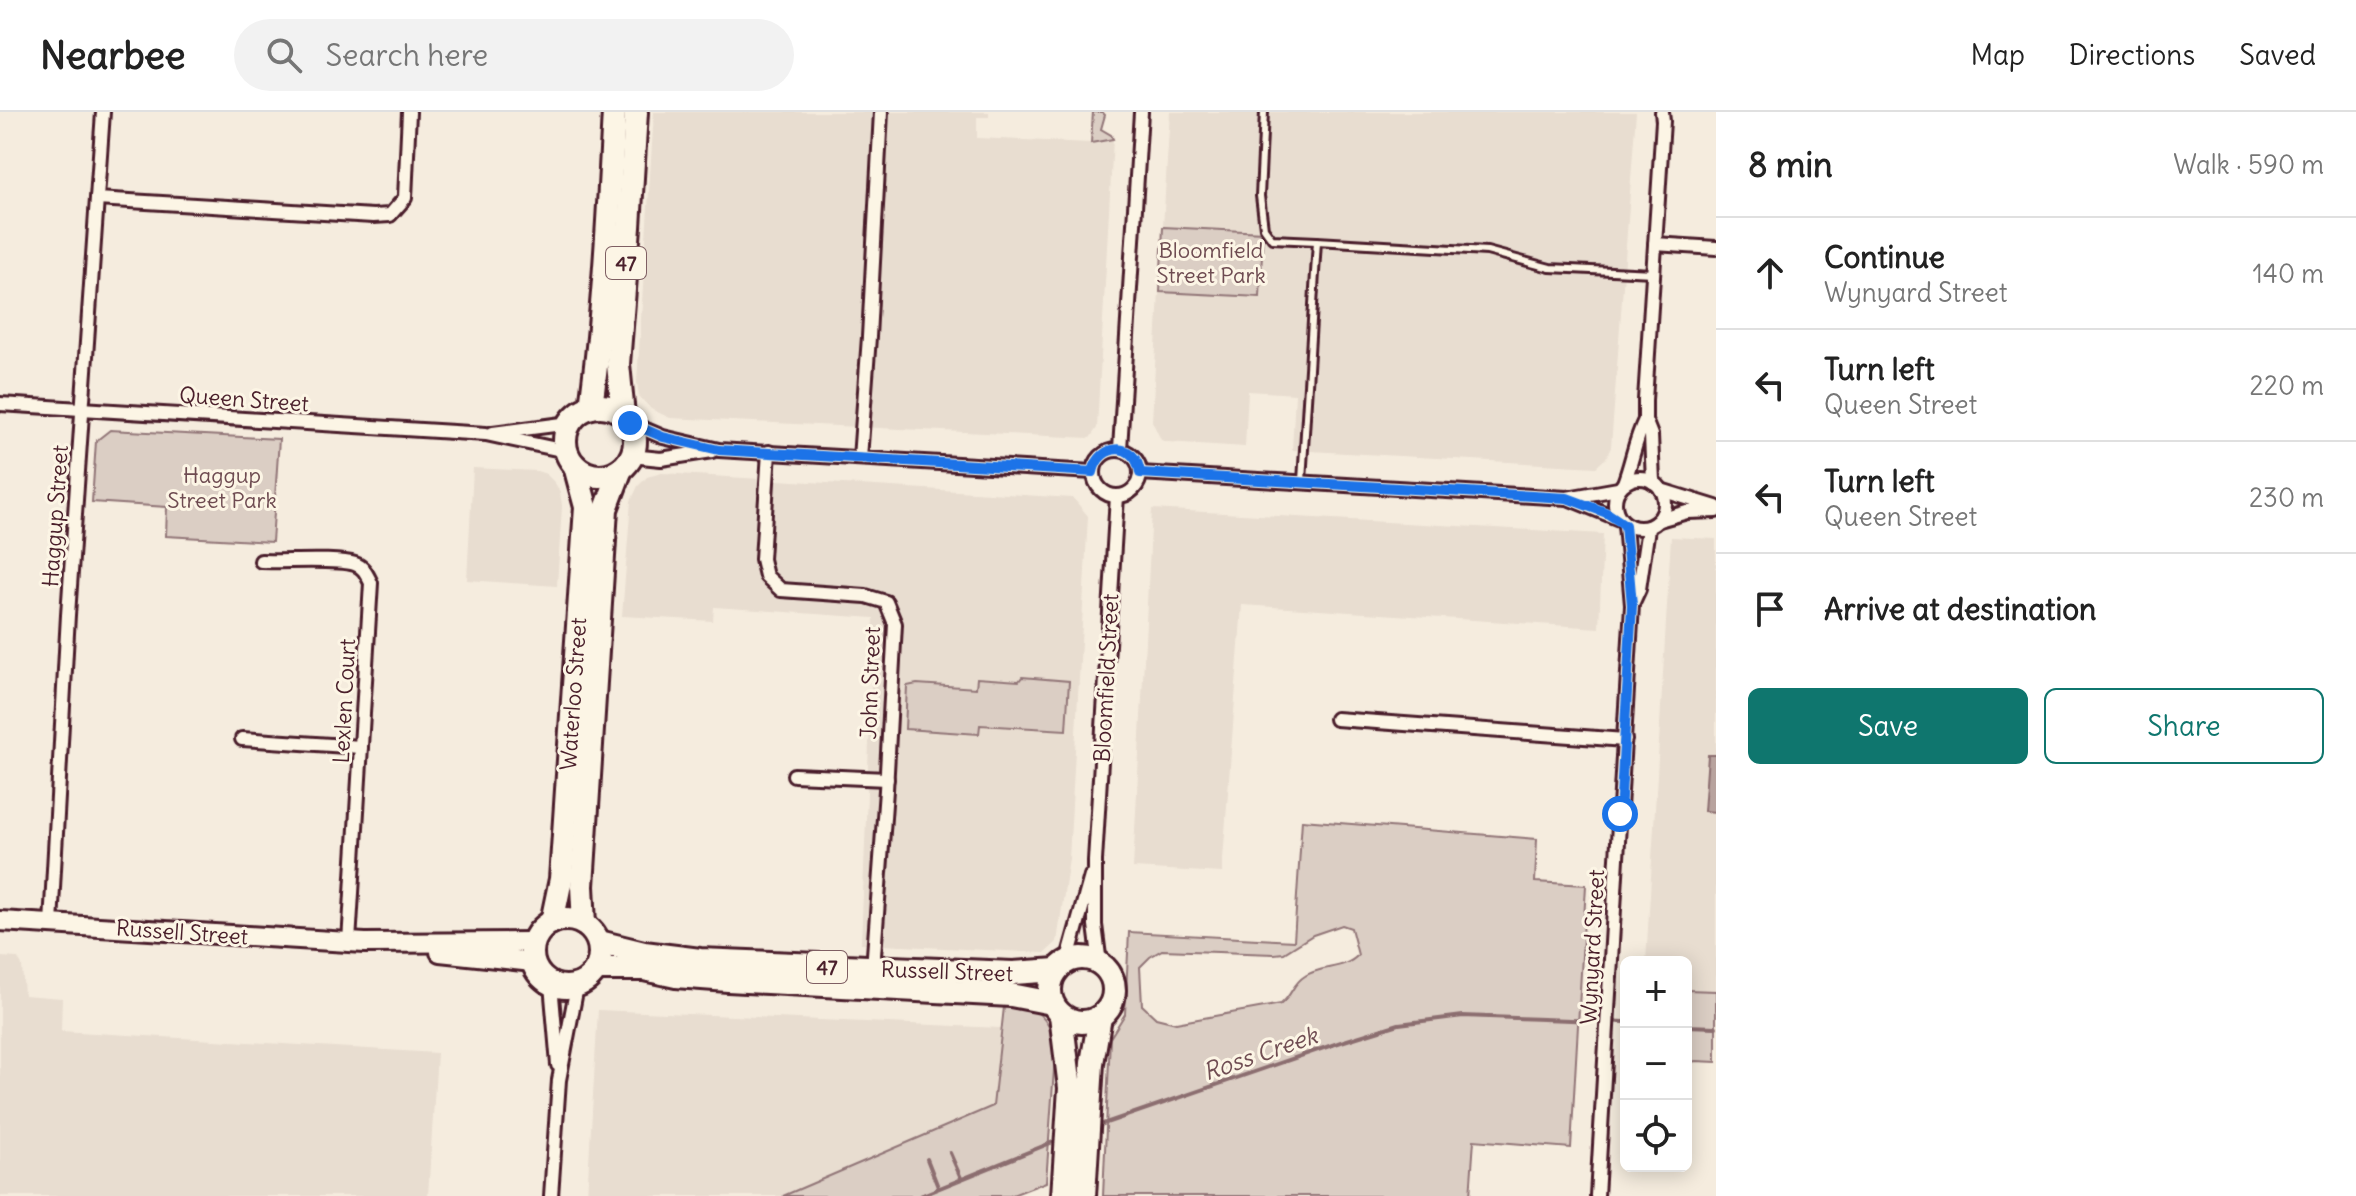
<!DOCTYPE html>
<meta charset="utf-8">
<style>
body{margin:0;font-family:Delius,sans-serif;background:#f2f2f2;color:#222}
.controls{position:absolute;right:24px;bottom:24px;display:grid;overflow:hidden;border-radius:12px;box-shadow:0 4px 20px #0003}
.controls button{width:72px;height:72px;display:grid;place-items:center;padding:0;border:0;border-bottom:2px solid #e0e0e0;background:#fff;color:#222;font:40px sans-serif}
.stop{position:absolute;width:24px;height:24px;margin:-18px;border:6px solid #1a73e8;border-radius:50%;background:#fff}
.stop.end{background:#1a73e8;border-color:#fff;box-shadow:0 2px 8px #0008}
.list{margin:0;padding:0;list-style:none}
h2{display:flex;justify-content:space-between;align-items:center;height:104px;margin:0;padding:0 32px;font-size:34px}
h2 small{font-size:26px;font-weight:400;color:#767676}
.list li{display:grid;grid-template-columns:52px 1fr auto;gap:24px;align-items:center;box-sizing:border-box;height:112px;padding:0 32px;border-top:2px solid #e0e0e0}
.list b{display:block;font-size:30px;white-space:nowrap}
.list p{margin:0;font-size:26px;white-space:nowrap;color:#767676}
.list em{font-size:26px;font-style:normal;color:#767676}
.actions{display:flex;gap:16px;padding:24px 32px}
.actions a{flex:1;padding:18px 0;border:2px solid #0f766e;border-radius:12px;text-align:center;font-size:28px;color:#0f766e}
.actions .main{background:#0f766e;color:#fff}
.icon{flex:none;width:44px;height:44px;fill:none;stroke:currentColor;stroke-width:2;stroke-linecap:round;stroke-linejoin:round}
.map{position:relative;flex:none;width:1716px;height:1084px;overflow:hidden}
header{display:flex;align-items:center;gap:48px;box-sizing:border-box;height:112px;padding:0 40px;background:#fff;border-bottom:2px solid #e0e0e0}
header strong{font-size:38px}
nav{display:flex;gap:44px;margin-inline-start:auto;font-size:28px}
.search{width:560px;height:72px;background:#f2f2f2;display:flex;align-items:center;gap:20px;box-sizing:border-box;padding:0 28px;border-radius:44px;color:#767676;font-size:30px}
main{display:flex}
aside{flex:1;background:#fff}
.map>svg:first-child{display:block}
</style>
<header>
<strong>Nearbee</strong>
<div class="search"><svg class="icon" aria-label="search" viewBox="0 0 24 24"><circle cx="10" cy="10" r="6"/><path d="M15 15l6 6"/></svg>Search here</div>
<nav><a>Map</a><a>Directions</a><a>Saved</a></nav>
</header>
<main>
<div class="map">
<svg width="1716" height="1084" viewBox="0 0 1716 1084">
<rect width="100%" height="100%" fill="#f5ecde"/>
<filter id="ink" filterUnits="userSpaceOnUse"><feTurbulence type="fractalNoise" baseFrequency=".0125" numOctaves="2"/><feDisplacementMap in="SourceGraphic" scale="16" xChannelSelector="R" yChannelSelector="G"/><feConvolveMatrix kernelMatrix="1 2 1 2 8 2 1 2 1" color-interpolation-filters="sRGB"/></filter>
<g filter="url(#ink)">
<g fill="#e8ddd0">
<path d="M654 0H989V5H977V26L1091 31 1113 27 1097 316 1090 326 670 306 651 297 639 284 637 270Z"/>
<path d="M1170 0H1636L1611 335 1606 346 1596 355 1292 338 1295 282 1248 279 1245 335 1167 330 1161 328 1152 309 1159 180 1259 185 1263 120 1163 115Z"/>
<path d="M473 356 537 359 546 362 555 371 560 380 562 394 557 474 467 468Z"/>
<path d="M662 361 1073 386 1088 404 1069 747 1057 830 1045 841 861 832 874 506 714 495 713 509 622 504 631 389 638 374 647 365Z"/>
<path d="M1152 397 1603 422 1599 516 1242 493 1222 761 1133 756Z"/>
<path d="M1671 425 1716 427V879L1686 878V850H1646Z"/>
<path d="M0 845 18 846 22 854 24 883 62 886 61 919 437 941 428 1084H0Z"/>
<path d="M598 898 1001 916 994 994 783 1084H587Z"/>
</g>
<g fill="#dbcec4" stroke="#927678" stroke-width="2" fill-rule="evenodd">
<path d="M1093 0H1102L1105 3 1101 17 1111 23 1113 27 1091 31Z"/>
<path d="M1163 115 1263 120 1260 185 1160 180Z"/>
<path d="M110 318 279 327 272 430 166 424 167 395 92 390 96 329Z"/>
<path d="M1022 565 1069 569 1066 618 980 613 979 622 905 617 907 574 917 572 976 576 977 566 1019 569Z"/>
<path d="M1302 708 1537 727 1535 770 1586 773 1571 1036 1474 1028 1470 1084H1103L1110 926 1125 902 1129 820 1294 829ZM1342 813 1351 816 1358 843C1345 858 1321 853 1305 864 1292 872 1293 882 1281 892L1176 911 1156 906 1142 893 1140 855 1150 845 1162 838 1274 842 1284 841 1313 823Z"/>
<path d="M1686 878 1716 879V950L1696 949 1686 951Z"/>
<path d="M1004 895C1037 896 1042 898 1056 929L1046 1070 1010 1084H783L993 994Z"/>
</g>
<path fill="#b8a39e" stroke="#8c6e70" stroke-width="2" d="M1708 643H1716V700L1704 699Z"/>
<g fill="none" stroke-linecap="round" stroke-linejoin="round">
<g stroke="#8c6e70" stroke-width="4">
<path d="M1686 914 1716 915"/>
<path d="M1097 1014 1341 930 1399 912 1463 904 1626 910"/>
<path d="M950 1041 961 1066"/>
<path d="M927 1047 938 1075"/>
<path d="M920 1084 1058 1028"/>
</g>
<defs>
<g id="lane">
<path d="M1264 0 1260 84 1264 116 1272 127 1317 129"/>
<path d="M1302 369 1317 129 1487 139 1550 156 1653 161"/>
</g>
<g id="street">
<path d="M97 87 373 104 390 103 405 86 409 0"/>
<path d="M1655 132 1716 136"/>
<path d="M0 292 486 322 566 339"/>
<path d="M630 311 663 325 719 338 1093 360"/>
<path d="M493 321 570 311"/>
<path d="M1120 337 1141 0"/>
<circle cx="1117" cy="361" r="23"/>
<path d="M769 340 762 447 766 464 781 478 866 484 886 490 895 512 886 678 873 857"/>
<path d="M631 344 661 347 712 339"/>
<path d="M860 346 869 225 881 0"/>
<path d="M1140 361 1567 386 1618 377"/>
<circle cx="1640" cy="391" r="25"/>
<path d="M1653 370 1651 323 1645 308V288L1663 9 1662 0"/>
<path d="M1624 371C1632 350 1635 328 1645 308"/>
<path d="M1661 378 1716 395"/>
<path d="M1570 387 1619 407"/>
<path d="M1659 408 1687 400 1716 399"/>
<path d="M261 449C283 450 338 446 355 452 364 455 367 463 371 471L349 830"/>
<path d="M1633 490 1639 477 1648 416"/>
<path d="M1336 607 1625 628"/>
<path d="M242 627 361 635"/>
<path d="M794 663 887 667"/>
<path d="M51 812 68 503 103 0"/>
<path d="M1067 850 1091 764"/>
<path d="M1100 852 1095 813V749L1117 384"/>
<path d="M551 872 558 953"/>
<path d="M551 1084 559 968 577 874"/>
<path d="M1597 1084 1632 493 1625 413"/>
</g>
<g id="secondary">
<path d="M0 809 365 831 533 830"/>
<path d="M440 840 533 850"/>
</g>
<g id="highway">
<circle cx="600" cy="329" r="35"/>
<path d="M591 295C604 197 609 98 614 0"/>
<path d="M623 303 618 252 629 115 636 0"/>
<circle cx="566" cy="841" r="34"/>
<path d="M552 810 561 767 586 395 575 354"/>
<path d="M584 812 582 774 606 397 621 357"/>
<path d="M599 830 644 841 700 848 1013 861 1057 858"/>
<circle cx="1082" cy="878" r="32"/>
<path d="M597 857H644L676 864 728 868 1011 883 1052 891"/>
<path d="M1061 903 1070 976 1063 1084"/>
<path d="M1084 1084 1092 951 1100 905"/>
</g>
</defs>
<use href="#lane" stroke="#4a1f2b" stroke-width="12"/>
<use href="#street" stroke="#4a1f2b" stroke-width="18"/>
<use href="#secondary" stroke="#4a1f2b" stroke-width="24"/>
<use href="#highway" stroke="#4a1f2b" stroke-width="28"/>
<use href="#lane" stroke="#fcf5e5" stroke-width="6"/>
<use href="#street" stroke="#fcf5e5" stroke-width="12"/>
<use href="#secondary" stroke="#fcf5e5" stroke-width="18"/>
<use href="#highway" stroke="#fcf5e5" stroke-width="22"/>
</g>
</g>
<g fill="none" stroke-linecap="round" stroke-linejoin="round" filter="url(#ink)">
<path stroke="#1a73e8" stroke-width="10" d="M630 311 663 325 719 338 1093 360C1100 330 1136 329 1140 361L1567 386 1607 401 1625 413 1632 493 1620 702"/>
</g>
<g text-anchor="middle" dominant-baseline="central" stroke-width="6" stroke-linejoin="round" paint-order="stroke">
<g fill="#fcf5e5" stroke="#7f5f63" stroke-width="2">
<rect x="606" y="135" width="40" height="32" rx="6"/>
<rect x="807" y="839" width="40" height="32" rx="6"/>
</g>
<g font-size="20" font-weight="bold" fill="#4a1f2b">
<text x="626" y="151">47</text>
<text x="827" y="855">47</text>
</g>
<g font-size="22" fill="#6e4b51" stroke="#fcf5e5">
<text x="1211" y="138">Bloomfield<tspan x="1211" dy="25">Street Park</tspan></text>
<text x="222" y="363">Haggup<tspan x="222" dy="25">Street Park</tspan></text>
</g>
<g font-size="22" fill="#4a1f2b" stroke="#fcf5e5">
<text transform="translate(244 287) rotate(4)">Queen Street</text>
<text transform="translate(55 404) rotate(-86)">Haggup Street</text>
<text transform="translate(1106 566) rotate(-87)">Bloomfield Street</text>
<text transform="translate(870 571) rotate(-88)">John Street</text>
<text transform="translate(573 582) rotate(-86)">Waterloo Street</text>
<text transform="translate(344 589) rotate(-87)">Lexlen Court</text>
<text transform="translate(182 820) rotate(4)">Russell Street</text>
<text transform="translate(1592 835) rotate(-87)">Wynyard Street</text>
<text transform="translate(947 859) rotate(2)">Russell Street</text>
</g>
<g font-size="24" font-style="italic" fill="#704d53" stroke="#fcf5e5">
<text transform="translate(1260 941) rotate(-19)">Ross Creek</text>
</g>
</g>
</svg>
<div class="controls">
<button>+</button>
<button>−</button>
<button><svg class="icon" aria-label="locate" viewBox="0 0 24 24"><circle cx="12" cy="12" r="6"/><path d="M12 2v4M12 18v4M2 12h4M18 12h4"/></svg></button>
</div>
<div class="stop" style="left:1620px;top:702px"></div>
<div class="stop end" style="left:630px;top:311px"></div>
</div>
<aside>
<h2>8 min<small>Walk · 590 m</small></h2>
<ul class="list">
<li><svg class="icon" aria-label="ahead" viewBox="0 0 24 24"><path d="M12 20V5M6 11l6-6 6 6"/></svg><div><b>Continue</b><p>Wynyard Street</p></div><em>140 m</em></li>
<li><svg class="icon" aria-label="left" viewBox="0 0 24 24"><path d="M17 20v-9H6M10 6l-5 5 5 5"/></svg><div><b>Turn left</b><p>Queen Street</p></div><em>220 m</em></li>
<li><svg class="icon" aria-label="left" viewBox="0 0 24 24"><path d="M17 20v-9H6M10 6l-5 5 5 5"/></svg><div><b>Turn left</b><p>Queen Street</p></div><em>230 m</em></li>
<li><svg class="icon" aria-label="arrive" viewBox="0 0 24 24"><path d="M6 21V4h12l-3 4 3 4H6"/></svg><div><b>Arrive at destination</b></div></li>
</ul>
<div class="actions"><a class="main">Save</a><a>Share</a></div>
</aside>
</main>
